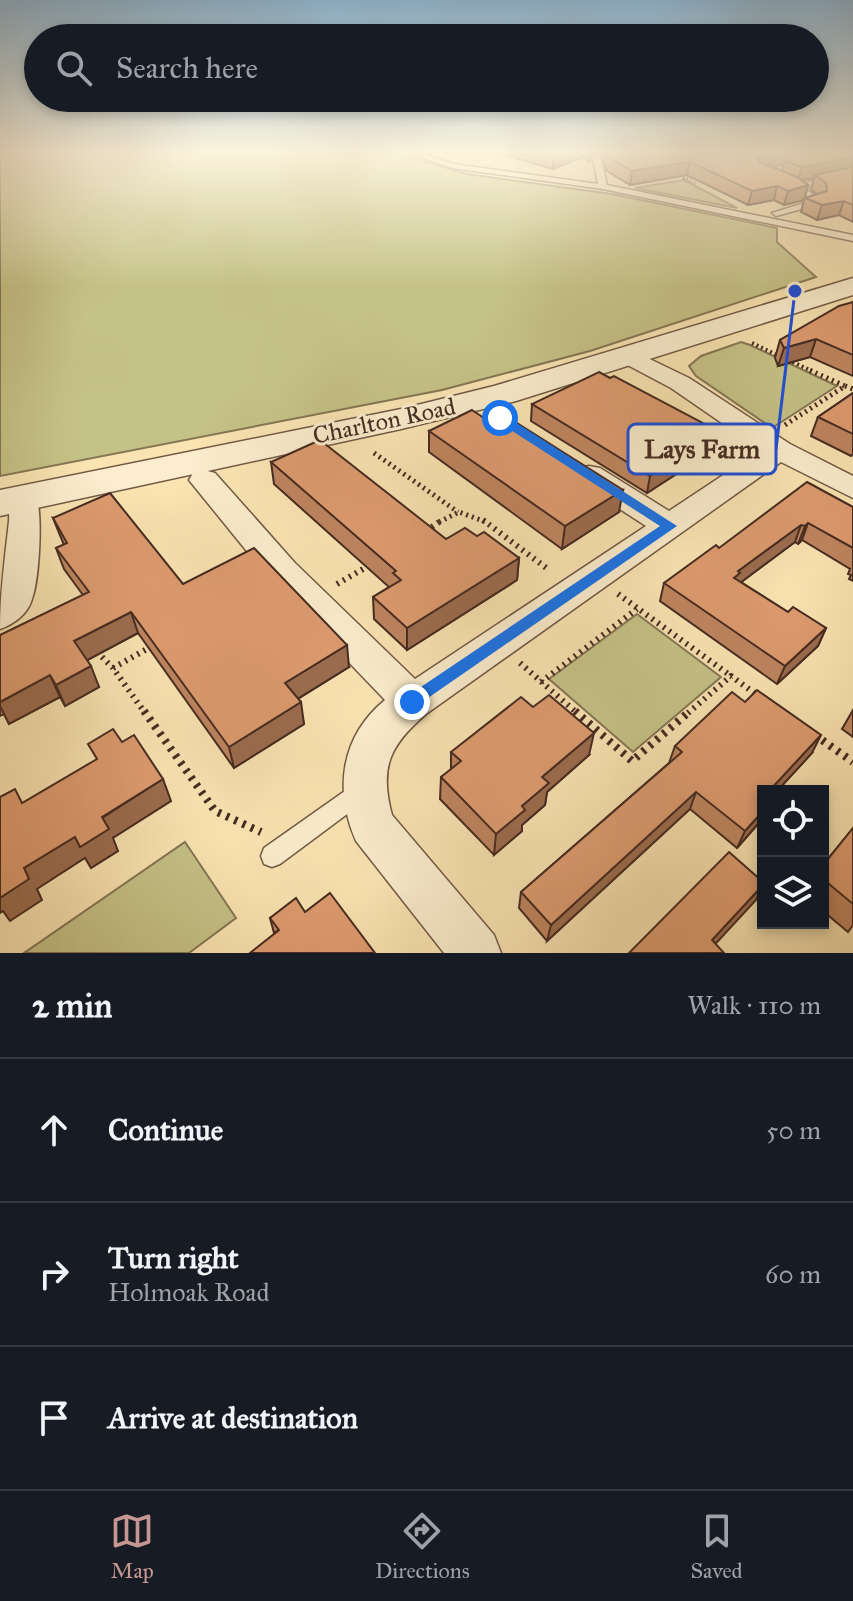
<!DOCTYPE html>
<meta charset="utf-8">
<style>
body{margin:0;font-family:"IM FELL Great Primer",serif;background:#20242c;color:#f1f3f6}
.controls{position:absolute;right:24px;bottom:24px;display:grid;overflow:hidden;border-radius:0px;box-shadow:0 4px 12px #0003}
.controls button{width:72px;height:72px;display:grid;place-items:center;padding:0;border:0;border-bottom:2px solid #363941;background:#171b24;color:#f1f3f6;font:40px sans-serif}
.stop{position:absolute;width:24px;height:24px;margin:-18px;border:6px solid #1a73e8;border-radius:50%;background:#fff}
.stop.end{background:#1a73e8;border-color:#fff;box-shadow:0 2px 8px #0008}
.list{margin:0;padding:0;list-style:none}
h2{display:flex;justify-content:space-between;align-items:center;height:104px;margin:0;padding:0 32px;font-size:34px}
h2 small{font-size:26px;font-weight:400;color:#9ea1a6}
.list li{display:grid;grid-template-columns:52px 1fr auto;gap:24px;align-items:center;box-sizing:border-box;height:144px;padding:0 32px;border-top:2px solid #363941}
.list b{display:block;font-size:30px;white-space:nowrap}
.list p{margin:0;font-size:26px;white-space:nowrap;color:#9ea1a6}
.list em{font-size:26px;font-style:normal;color:#9ea1a6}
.icon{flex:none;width:44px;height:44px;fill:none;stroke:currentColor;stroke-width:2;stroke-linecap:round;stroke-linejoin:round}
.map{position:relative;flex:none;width:853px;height:953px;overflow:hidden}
.search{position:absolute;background:#171b24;box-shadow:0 4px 12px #0003;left:24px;right:24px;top:24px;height:88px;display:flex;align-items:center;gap:20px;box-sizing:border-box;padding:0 28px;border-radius:44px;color:#9ea1a6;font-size:30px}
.sheet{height:536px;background:#171b24}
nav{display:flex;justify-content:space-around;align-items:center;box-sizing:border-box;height:112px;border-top:2px solid #363941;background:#171b24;font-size:22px;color:#9ea1a6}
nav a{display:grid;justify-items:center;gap:4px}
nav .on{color:#c59692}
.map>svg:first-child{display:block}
</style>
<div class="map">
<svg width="853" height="953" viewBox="0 0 853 953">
<rect width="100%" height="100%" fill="#f9e4b2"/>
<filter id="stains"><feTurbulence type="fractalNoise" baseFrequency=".0025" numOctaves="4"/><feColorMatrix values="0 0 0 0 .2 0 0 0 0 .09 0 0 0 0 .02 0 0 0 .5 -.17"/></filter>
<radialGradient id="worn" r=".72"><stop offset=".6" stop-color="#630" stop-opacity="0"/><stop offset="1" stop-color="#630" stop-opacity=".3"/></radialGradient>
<g fill="#c5c287" stroke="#857654" stroke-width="2">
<path d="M0 154H399L467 174 612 194 777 228V242L816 277 590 351 442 390 0 476Z"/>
<path d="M684 180 737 208 635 188Z"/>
<path d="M741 342 750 345 837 386 772 428 696 376 689 366 701 356Z"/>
<path d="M637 614 721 677 633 752 549 679Z"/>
<path d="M185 842 236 918 189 953H24Z"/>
</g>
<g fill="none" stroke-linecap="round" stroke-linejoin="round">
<defs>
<g id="service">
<path d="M412 154H424L453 164 598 184 592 154H600L607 185 853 235V241L603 189 452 168Z"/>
<path d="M853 173V177L804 188 820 200V204L776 216 772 213 811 201 795 189V185Z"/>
<path d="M359 784 366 786 369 793 366 800 280 864 272 867 264 864 261 856 264 848 352 786Z"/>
</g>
<g id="minor">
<path d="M629 349 689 378 790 444 853 476V498L781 462 426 714C390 745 379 767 392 815L494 935 501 953H444L356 841C334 791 340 737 385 700L271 581 189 480 193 473 204 470 215 473 295 563 415 679 646 526 578 482 574 475 578 468 589 466 600 468 669 511 761 450 671 388 620 361 617 356 620 351Z"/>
<path d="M23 488 34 491C44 507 39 581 32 599 28 614 14 624 0 629 0 592 5 558 9 521 10 510 6 501 12 491Z"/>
</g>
<path id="tertiary" d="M853 278V295L516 401 401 429 0 516V490L401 409 494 386Z"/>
</defs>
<use href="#service" stroke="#725946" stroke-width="3"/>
<use href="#minor" stroke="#725946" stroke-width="3"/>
<use href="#tertiary" stroke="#725946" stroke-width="3"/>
<path stroke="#452b22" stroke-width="3" stroke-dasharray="1 2" stroke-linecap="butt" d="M695 184 684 179 697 176"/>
<g stroke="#452b22" stroke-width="4" stroke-dasharray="2 3" stroke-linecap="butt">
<path d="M752 343 779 356"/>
<path d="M788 360 812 371"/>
</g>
<g stroke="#452b22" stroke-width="5" stroke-dasharray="2 4" stroke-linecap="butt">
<path d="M845 386 853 389"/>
<path d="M785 425 845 386 807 369"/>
<path d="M374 453 458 512"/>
<path d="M439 522 459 512 486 522"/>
</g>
<g stroke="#452b22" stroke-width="6" stroke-dasharray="2 5" stroke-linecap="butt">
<path d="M483 520 549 570"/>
<path d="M426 531 442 520"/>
<path d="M337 584 370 565"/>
<path d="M618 594 731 676"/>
<path d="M97 652 113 668 145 713"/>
<path d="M520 663 577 713"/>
<path d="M113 668 154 645"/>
<path d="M541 682 637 609"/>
<path d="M688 713 731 676 757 695"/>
</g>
<g stroke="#452b22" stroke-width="8" stroke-dasharray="3 6" stroke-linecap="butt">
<path d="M144 711 215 811 261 832"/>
<path d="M575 711 632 761 690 711"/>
<path d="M815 735 853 762"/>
</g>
<use href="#service" fill="#fbedcd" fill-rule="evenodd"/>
<use href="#minor" fill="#fbedcd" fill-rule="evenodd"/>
<use href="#tertiary" fill="#fbedcd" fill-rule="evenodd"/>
</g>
<g fill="#be855f" stroke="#452b22" stroke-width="2" fill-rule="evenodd">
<path d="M501 154H591L590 162 582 157 553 169Z"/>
<path d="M601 154H853V222L839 215 817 220 801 212 804 200 784 205 774 200 748 205 687 175 630 185 607 171ZM784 164 782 171 772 167ZM814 178 811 190 817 194 805 198 808 185 801 180Z"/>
<path d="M853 302V376L810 357 778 366 775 358 780 340Z"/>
<path d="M853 393V454L851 456 811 436 818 417Z"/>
<path d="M532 404 715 449 647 493 531 421Z"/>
<path d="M429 431 619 512 562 549 429 452Z"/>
<path d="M271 462 446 539 477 536 519 558 517 580 407 650 374 619 373 597 389 587 274 484Z"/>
<path d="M853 507V581L849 579 851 575 848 574 850 569 802 540 798 544 795 542 741 582 788 612 826 628 818 646 777 684 660 601 664 583 719 548Z"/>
<path d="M53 518 183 584 349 667 298 699 304 724 234 768 138 633 87 660 99 687 65 706 60 697 9 724 4 714 0 716V635L83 595 64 569 56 548 64 545Z"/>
<path d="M853 710V737L842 729Z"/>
<path d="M675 746 812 753 777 791H763V814L758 824 737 848 690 809 547 941 519 908 521 892 669 763Z"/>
<path d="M451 752 589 755 547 792 545 805 522 825V831L494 855 440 799 441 777 451 770Z"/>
<path d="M853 828V925L848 932 823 911V865Z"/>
<path d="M305 912 274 933 270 918Z"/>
</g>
<g fill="#9b6c4e" stroke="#452b22" stroke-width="2">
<path d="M557 154H582V157L553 169 554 156Z"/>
<path d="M772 154H788L784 164 754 172 758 158Z"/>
<path d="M853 157V168L815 175 814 178 798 181 802 167Z"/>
<path d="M690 162 687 175 630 185 632 171Z"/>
<path d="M808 185 804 200 784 205 788 191Z"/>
<path d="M777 186 774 200 748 205 752 191Z"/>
<path d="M844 201 839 215 817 220 822 205Z"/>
<path d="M816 339 810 357 778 366 784 348Z"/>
<path d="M720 432 715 449 647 493 650 476Z"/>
<path d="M623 490 619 512 562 549 565 526Z"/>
<path d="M808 523 802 540 798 544 805 526Z"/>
<path d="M801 525 795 542 736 586 734 578 738 571Z"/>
<path d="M519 558 517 580 407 650V628Z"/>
<path d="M131 612 138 633 82 663 74 641Z"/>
<path d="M826 628 818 646 777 684 785 666Z"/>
<path d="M347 645 349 667 289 704 285 683Z"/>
<path d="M91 666 99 687 65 706 56 685Z"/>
<path d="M50 675 60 697 9 724 0 706V702Z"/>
<path d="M301 702 304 724 234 768 229 747Z"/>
<path d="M594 733 589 755 547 792 545 805 522 825V831L494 855 496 834 522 806 542 777Z"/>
<path d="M821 735 812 753 777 791H769Z"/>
<path d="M163 779 171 801 113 838 118 851 91 868 85 858 37 889 42 900 10 921 3 911 0 913V898L24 868Z"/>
<path d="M696 792 690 809 547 941 551 925Z"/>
<path d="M763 811V814L758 824 737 848 745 831Z"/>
<path d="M763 885 756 900 707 953 712 940Z"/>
</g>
<g fill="#dd9b6f" stroke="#452b22" stroke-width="2">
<path d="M608 154H772L758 158 759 162 797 177 808 185 788 191 777 186 752 191 690 162 632 171 609 158Z"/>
<path d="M790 154H853V157L802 167 785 161 792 157Z"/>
<path d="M853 167V205L844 201 822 205 805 198 827 191 826 183 815 175Z"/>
<path d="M853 302V355L816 339 784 348 780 340 839 306Z"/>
<path d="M599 372 610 378 614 376 720 432 650 476 532 404Z"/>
<path d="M853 393V434L818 417Z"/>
<path d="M472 410 490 422 504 415 623 490 565 526 429 431Z"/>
<path d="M320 440 446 539 465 528 477 536 484 532 519 558 407 628 373 597 401 580 393 573 396 571 271 462Z"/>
<path d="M807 482 853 507V548L808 523 805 526 801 525 738 571 740 573 734 578 788 612 793 607 826 628 785 666 664 583 716 545 719 548Z"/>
<path d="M110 493 183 584 254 548 347 645 285 683 301 702 229 747 131 612 74 641 91 666 56 685 50 675 0 702V635L89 592 56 548 67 543 53 518Z"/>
<path d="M757 690 821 735 769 791H763V797L759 801 763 804V811L745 831 696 792 551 925 521 892 682 752 675 746 732 692 745 702Z"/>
<path d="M549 695 594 733 542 777 549 783 522 806 525 810 496 834 441 777 461 761 451 752 521 697 533 707Z"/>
<path d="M113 729 122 742 134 735 163 779 102 817 109 829 80 847 75 837 24 868 29 879 0 898V797L15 789 22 803 97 759 88 744Z"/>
<path d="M853 828V904L823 879V865Z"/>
<path d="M729 852 763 882V885L712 940 724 953H629Z"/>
<path d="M330 893 375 953H250L279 930 270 918 296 898 305 912Z"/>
</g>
<linearGradient id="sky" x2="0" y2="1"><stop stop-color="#8db7d5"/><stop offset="0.53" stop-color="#fcf3dc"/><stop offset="1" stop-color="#fcf3dc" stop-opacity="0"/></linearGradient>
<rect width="853" height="288" fill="url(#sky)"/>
<path fill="#1a73e8" d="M495 415H504L677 526 412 709 403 702 406 697 660 526 495 420Z"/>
<g text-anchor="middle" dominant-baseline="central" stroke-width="6" stroke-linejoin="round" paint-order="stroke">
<g font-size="24" fill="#452b22" stroke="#fbedcd">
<text transform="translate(384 421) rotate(-12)">Charlton Road</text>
</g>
</g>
<path fill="none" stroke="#1d4ed8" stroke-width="3" d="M795 291L776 449"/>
<circle fill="#1d4ed8" stroke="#fbedcd" stroke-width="3" cx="795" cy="291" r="8"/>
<rect fill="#fbedcd" stroke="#1d4ed8" stroke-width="3" x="628" y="424" width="148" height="50" rx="8"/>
<g font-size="26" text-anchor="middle" font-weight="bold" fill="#452b22">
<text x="702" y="458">Lays Farm</text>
</g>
<rect width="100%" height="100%" filter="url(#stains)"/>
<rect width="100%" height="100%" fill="url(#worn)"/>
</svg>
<div class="controls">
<button><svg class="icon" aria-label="locate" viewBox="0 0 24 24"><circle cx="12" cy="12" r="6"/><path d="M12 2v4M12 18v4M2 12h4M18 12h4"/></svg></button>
<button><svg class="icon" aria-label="layers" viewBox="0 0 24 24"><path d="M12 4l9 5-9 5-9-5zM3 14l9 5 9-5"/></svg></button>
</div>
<div class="stop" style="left:500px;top:418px"></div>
<div class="stop end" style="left:412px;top:702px"></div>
<div class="search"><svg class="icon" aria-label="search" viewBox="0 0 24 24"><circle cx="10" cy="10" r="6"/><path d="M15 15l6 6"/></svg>Search here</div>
</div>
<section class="sheet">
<h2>2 min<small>Walk · 110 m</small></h2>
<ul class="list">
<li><svg class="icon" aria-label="ahead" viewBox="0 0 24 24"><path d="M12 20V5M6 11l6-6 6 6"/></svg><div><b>Continue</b></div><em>50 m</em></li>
<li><svg class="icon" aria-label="right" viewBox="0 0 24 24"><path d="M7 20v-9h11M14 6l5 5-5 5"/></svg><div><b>Turn right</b><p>Holmoak Road</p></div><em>60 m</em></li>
<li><svg class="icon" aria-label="arrive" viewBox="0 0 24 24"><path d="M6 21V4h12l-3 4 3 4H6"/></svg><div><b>Arrive at destination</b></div></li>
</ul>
</section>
<nav>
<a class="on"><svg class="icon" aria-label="map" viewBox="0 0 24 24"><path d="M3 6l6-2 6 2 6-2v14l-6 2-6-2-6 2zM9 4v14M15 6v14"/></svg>Map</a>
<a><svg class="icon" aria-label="directions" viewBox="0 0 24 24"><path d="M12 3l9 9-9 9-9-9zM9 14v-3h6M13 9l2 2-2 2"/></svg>Directions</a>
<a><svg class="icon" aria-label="saved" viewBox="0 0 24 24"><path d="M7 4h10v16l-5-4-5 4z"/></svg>Saved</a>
</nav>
